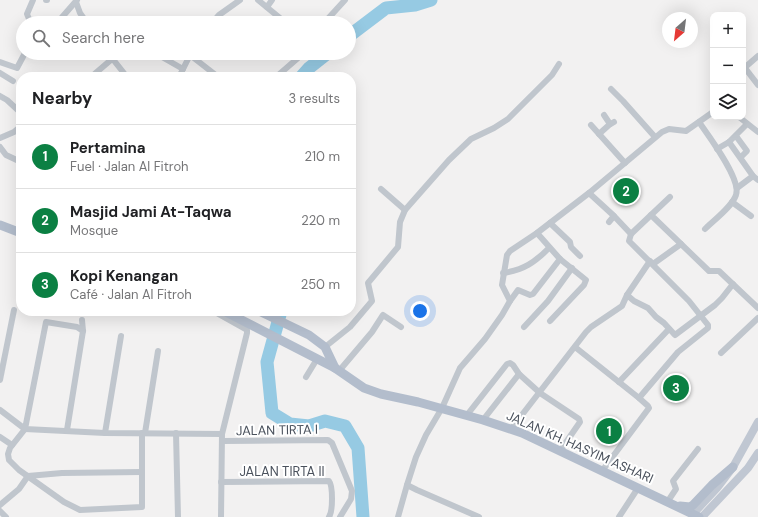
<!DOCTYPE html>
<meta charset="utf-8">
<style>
body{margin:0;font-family:"DM Sans",sans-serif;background:#f2f2f2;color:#202124}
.controls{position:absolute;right:12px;top:12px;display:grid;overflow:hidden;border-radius:8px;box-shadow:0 4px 16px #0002}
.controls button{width:36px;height:36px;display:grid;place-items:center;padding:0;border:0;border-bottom:1px solid #e0e0e0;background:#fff;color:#202124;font:20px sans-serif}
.compass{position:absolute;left:662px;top:12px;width:36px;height:36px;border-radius:50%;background:#fff;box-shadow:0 4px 16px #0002;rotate:208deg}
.you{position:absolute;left:420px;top:311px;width:14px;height:14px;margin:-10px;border:3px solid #fff;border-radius:50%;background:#1a73e8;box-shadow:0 0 0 6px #1a73e833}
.badge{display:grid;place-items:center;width:26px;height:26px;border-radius:50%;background:#0b8043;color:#fff;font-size:13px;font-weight:700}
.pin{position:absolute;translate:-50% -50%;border:2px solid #fff;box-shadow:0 1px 4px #0006}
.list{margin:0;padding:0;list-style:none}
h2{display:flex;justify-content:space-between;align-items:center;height:52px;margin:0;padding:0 16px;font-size:17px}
h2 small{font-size:13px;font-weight:400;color:#757577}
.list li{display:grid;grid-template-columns:26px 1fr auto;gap:12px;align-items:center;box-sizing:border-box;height:64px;padding:0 16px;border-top:1px solid #e0e0e0}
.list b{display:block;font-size:15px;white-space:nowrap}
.list p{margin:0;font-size:13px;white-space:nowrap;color:#757577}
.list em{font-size:13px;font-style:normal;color:#757577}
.icon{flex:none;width:22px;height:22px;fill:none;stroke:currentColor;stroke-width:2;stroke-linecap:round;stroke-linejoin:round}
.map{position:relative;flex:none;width:758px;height:517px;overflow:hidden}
.search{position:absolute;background:#fff;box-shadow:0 4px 16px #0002;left:16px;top:16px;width:340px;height:44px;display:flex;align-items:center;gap:10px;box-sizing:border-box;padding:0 14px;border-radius:22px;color:#757577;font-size:15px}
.panel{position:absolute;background:#fff;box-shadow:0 4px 16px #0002;left:16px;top:72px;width:340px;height:244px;border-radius:16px}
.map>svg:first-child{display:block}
</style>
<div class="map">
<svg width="758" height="517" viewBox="0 0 758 517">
<rect width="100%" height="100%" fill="#f2f1f1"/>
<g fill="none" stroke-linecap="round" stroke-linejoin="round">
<g stroke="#96cae3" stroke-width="13">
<path d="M349 36 386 8 415 5 431 0"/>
<path d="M301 77 309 68 328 53"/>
<path d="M281 311 267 362 272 413 290 424 309 426 325 421 345 426 358 448 363 517"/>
</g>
<g stroke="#c0c6cd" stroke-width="6">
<path d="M33 0 27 14 29 19 35 23"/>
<path d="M46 0H47"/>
<path d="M258 0 286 23"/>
<path d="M76 2 80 13 87 23"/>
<path d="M267 7 272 0"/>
<path d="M57 23 77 0"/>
<path d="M212 23 219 15 240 0"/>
<path d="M324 23 345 0"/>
<path d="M108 53 127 77"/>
<path d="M155 53 183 69"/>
<path d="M190 55 217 76"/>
<path d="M0 62 17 68 25 53"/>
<path d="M745 68 758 85"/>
<path d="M743 69 758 56"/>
<path d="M0 73 13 81"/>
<path d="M91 77 112 59"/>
<path d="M179 77 191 53"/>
<path d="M276 77 298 58 302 53"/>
<path d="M611 89 623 101 655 137"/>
<path d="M0 96 7 100 21 113"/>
<path d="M604 115 610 124"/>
<path d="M739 117 758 132"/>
<path d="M699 122C708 135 742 180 736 195 732 207 714 220 705 229"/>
<path d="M591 125 625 163"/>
<path d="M599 134 609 125 614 122"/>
<path d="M736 136 747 151 741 157"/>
<path d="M0 138 14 132 21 126"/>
<path d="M729 142 753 176 758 180"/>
<path d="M0 147 6 155 21 162"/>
<path d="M717 149 729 142 747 124"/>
<path d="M737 188 753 176"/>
<path d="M381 189 405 210"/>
<path d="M589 193 613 215 614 216 609 222"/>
<path d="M670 197 651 215 709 271H719L758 308"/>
<path d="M732 202 751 216"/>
<path d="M614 216 631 234"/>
<path d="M550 223 570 242 571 247 580 256"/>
<path d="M537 233 560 259 586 280 584 285 550 321"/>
<path d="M653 264 681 244"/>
<path d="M503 273C524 270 535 262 549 248"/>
<path d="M627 295 634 301 648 308 656 317 664 323 675 335 715 305 722 298 733 284"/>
<path d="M510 301 518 290 530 295 533 294 560 259"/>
<path d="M213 311 247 330V333L222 434 221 517"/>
<path d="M524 327 548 301 572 268"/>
<path d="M83 331 77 327 46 322 25 429 10 448 8 454 9 460 19 470 64 502 80 510 142 507V433"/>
<path d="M325 347 350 327 372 301 368 283 398 247 400 222 405 210 449 160 471 139 494 128 508 119 552 75 559 64"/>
<path d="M575 347 639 398"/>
<path d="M721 353 758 318"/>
<path d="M339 371 372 332 383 315 401 327"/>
<path d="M306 377 317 359"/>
<path d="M0 380 14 310"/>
<path d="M619 382 669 329"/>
<path d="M0 410 25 429 105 433 222 434"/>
<path d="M467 415 507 364 510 363 513 365 519 374 540 393 579 419 580 422 560 451"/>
<path d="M483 420 519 374"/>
<path d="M511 429 586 332 591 327 622 306 627 295 650 261"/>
<path d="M67 430 83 331 82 320"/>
<path d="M105 433 121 336"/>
<path d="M145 433 158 351"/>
<path d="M176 433 178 517"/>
<path d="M0 437 12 445"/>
<path d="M222 441 328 440 332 443 352 491 351 499 340 517"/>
<path d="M602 471 649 408 648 406 639 398 678 352 708 328V325L689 301 629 241 631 234 651 215"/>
<path d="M28 476 62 473 141 472"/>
<path d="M221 482 329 481C333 486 333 511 329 517"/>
<path d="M668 501 676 489 673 481 698 449"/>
<path d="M0 505 19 489 28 476"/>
<path d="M0 511 6 517"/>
<path d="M398 517 407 485"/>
<path d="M479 517 417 490 407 485 416 457 426 435 442 408 460 368 485 339 502 315 510 301 502 285 507 255 510 251 537 233 589 193 662 132 669 129 686 131 713 112"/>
<path d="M619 517 638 488"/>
</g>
<g stroke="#c0c7d2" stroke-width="8">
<path d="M693 514 717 488 733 467 758 422"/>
<path d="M702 517 748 468 758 453"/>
</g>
<g stroke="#b3bdcc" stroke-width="9">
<path d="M0 225 21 233"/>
<path d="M224 311 335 368 364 388 381 394 418 402 483 420 522 433 699 517"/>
<path d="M259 311 309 335 325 347 335 368"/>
<path d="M680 506 690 507 693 505 712 485 733 467"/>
</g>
</g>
<g text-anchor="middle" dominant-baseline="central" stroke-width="4" stroke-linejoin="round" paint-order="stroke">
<g font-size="13" fill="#4a515c" stroke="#fff">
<text transform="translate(277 430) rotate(-1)">JALAN TIRTA I</text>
<text transform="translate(580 447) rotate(24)">JALAN KH. HASYIM ASHARI</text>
<text x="282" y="471">JALAN TIRTA II</text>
</g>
</g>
</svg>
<div class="controls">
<button>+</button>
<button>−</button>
<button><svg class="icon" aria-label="layers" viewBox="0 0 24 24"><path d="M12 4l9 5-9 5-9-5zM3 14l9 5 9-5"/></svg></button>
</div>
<svg class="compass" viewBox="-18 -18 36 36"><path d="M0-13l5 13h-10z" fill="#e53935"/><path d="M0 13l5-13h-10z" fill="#757577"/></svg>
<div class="you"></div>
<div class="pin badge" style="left:609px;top:431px">1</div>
<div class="pin badge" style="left:626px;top:191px">2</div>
<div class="pin badge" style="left:676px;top:388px">3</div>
<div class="search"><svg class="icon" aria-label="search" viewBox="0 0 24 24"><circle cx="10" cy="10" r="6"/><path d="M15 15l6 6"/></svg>Search here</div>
<section class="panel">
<h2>Nearby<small>3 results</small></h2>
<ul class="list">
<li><span class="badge">1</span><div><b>Pertamina</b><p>Fuel · Jalan Al Fitroh</p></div><em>210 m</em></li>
<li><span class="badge">2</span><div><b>Masjid Jami At-Taqwa</b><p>Mosque</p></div><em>220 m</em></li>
<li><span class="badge">3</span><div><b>Kopi Kenangan</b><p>Café · Jalan Al Fitroh</p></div><em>250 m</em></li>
</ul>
</section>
</div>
